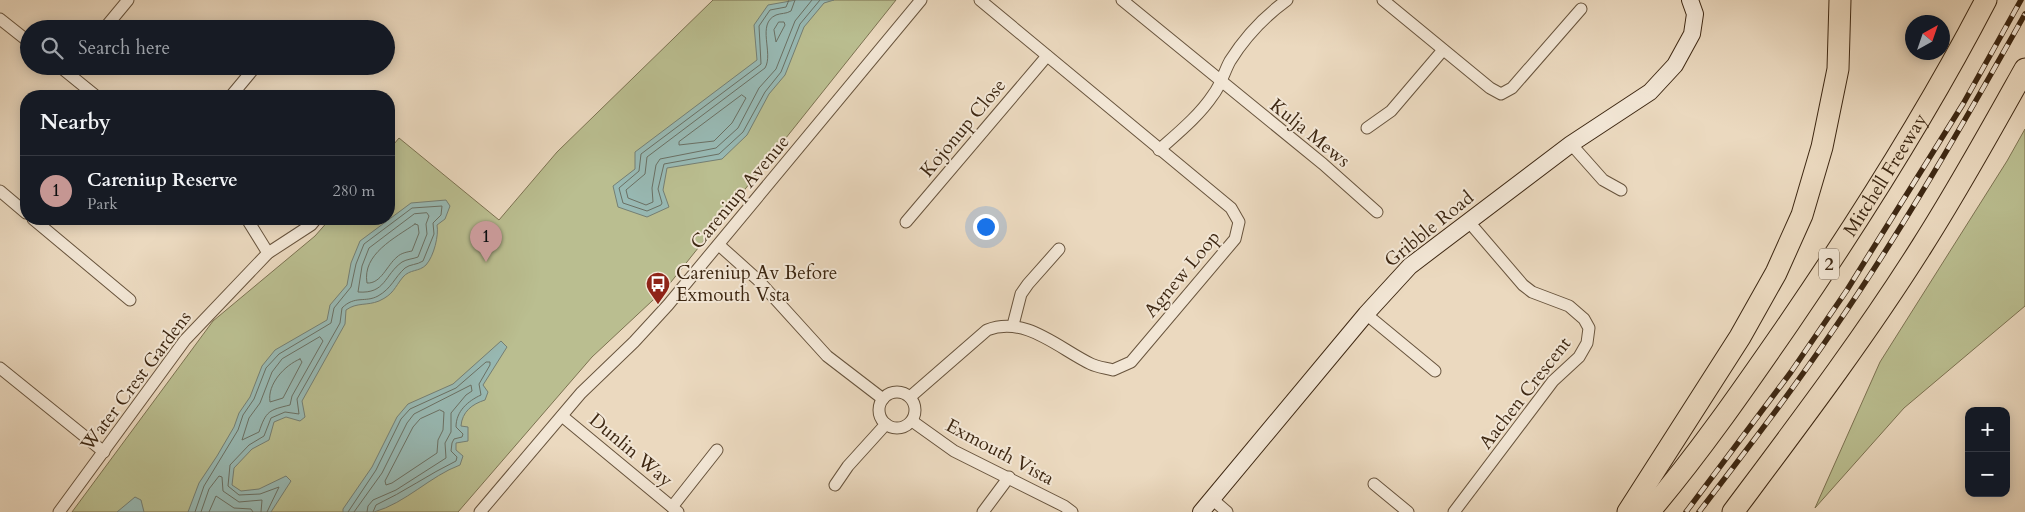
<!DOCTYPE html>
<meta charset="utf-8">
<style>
body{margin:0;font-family:Cardo,serif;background:#242831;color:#f1f3f6}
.controls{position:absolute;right:15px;bottom:15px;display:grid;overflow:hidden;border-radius:10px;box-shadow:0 2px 12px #0003}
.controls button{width:45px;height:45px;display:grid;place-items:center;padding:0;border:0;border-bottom:1px solid #363941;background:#171b24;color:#f1f3f6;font:25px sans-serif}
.compass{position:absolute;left:1905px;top:15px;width:45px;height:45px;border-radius:50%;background:#171b24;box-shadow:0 2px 12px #0003;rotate:40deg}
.you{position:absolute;left:985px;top:226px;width:18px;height:18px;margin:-12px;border:4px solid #fff;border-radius:50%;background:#1a73e8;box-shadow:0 0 0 8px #1a73e833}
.badge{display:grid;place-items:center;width:32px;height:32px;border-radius:50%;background:#c59692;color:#111;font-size:16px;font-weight:700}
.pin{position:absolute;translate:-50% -41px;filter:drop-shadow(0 1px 2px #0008)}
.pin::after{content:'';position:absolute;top:26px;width:18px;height:15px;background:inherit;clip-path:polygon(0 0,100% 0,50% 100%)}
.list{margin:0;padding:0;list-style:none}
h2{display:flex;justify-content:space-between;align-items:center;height:65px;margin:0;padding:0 20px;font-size:21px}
h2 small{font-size:16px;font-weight:400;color:#9ea1a6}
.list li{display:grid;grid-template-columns:32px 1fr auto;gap:15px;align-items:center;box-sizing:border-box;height:70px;padding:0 20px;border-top:1px solid #363941}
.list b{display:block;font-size:19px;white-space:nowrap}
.list p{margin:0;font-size:16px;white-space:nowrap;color:#9ea1a6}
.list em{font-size:16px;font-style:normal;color:#9ea1a6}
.icon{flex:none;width:28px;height:28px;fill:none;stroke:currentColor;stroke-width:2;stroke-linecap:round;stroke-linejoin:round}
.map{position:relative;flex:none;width:2025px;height:512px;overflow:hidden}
.search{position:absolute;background:#171b24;box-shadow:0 2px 12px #0003;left:20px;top:20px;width:375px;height:55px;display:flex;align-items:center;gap:12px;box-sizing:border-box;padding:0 18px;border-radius:28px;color:#9ea1a6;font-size:19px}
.panel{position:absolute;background:#171b24;box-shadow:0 2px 12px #0003;left:20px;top:90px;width:375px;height:135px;border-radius:20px}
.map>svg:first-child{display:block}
</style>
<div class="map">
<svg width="2025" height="512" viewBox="0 0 2025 512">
<rect width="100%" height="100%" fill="#ebd9bf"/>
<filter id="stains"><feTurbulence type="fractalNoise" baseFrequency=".004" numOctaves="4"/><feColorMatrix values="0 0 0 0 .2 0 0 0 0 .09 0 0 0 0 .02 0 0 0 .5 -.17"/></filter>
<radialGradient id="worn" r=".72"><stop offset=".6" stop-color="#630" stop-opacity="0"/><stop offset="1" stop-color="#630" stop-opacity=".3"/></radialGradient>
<g fill="#babe90" stroke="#7c7251">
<path d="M713 0H896L667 287 592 357 458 512H72L213 321 315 236 330 219H389V150L399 138 499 220 557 152Z"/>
<path d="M2025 129V306L1904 408 1815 508 1880 362 2007 161Z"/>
</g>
<g fill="#98bab5" stroke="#747f74">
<path d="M796 0H834L824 3 804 27 785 75 769 94 747 135 722 159 667 168 663 190 669 207 647 217 618 207 613 186 635 169V152L757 60 754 25 768 5Z"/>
<path d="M446 200 450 206 445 219 437 225C439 235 434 256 426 265 419 272 410 269 403 277 394 288 394 294 379 301 367 306 357 302 346 310L345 324 302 401 305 417 300 421 286 417 274 422 269 440 252 449 234 468 232 485 241 491 259 489 286 476 291 481 271 512H188L199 483 217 456 234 427 239 413 250 397 262 366 275 350 327 320 330 305 347 285 351 263 360 241 411 203Z"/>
<path d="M501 341 507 347 483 385 488 392 485 400C472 404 462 412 461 426L468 427V441L456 443V450L463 456 460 465C430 476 406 503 374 512 365 512 353 512 343 512V509L372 467 397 417 408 404 453 384Z"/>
<path d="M135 497 141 500 144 512H117Z"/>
</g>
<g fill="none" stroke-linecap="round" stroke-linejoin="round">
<g stroke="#6a7064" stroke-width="1">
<path d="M789 0 786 7 770 10 759 26 761 64 641 154 639 171 619 188 623 203 647 211 661 205 662 203 658 189 664 164 719 154 743 132 765 92 781 72 800 24 820 0"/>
<path d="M795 0 791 11C786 14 781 13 776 15 756 24 774 53 765 68L647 157 645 174 626 190 628 198 646 205 653 202 652 188 656 165 660 159 716 148 738 128 759 88 776 69 795 21 812 0"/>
<path d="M779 22H784L785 25 776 42 774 30Z"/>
<path d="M742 95 746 98 732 123 714 141 679 145V142Z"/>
<path d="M427 213 429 216 426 224 427 234 418 257C413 259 407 259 402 262 384 275 386 294 358 292L362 266 369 248 414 214Z"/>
<path d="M415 224 418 225 419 233 412 251C407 252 401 253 397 257 387 265 381 284 367 283 362 254 395 238 415 224Z"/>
<path d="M320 337 323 341 292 396 290 405C269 410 266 411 259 432L242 440 249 418 260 403 272 372 282 359Z"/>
<path d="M300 359 302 362 283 398 270 402C267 384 285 365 300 359Z"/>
<path d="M440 410 444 412 443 430 438 440 437 453 392 483 386 485 385 481 413 427 420 419Z"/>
<path d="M195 512 204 486 238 430 243 415 254 399 266 368 279 354 331 323 334 308 351 287 356 264 364 244 412 208 442 206 441 215 433 223 434 234 423 261C417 265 410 264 405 268 394 278 392 288 378 296 365 303 355 295 342 308L340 323 297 399 299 414 285 412 271 418 264 436 249 445 230 465 228 486 239 495 260 494 279 487 267 512"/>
<path d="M201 512 209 489 219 476 222 477 223 491 239 502 262 500 261 512"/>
<path d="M209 512 216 496 234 508 251 509 253 512"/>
<path d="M348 512 376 470 401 419 410 409 456 388 486 362H490V365L479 384 481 395C468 401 456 411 456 427L463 434 462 437 454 439 452 443 451 451 457 457 456 461C429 474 404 492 376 505L373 512"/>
<path d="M354 512 382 473 407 423 414 414 471 385 472 391 466 395 451 413V432L445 443 446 458 396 490 373 500 368 506 367 512"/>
</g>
<defs>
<g id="street">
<path d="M1122 0 1323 164 1377 212"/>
<path d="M1383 0 1490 88 1501 94 1512 88 1581 9"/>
<path d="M0 19 29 42"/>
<path d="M104 29 128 0"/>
<path d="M59 66 96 96"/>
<path d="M231 96 256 66"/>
<path d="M1367 128 1391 111 1443 50"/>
<path d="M1571 144 1603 180 1621 190"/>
<path d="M1159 150C1178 133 1199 116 1213 95 1221 85 1224 72 1230 61 1245 37 1265 16 1287 0"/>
<path d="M0 191 26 213"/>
<path d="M33 219 130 300"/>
<path d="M247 219 268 253"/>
<path d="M906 222 1047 56"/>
<path d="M719 245 758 280 827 356 883 399"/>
<path d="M1366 314 1435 371"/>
<path d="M1013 325 1021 294 1028 284 1059 249"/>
<path d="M0 368 104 452"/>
<circle cx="897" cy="410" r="18"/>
<path d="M910 397 987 330C1025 315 1058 348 1091 364 1097 367 1106 368 1113 370L1131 362 1235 239 1239 222 1231 208 980 0"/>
<path d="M562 416 678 512"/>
<path d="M912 421 954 451 1064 506 1072 512"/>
<path d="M1374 484 1408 512"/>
<path d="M835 485 848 466 886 424"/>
<path d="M1212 499 1227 512"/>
<path d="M672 507 717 450"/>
<path d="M59 512 185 340 268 253 311 225 316 219"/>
<path d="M480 512 581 393 634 342 668 305 921 0"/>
<path d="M983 512 1009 477"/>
<path d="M1454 512 1553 381 1579 357 1587 343 1589 328 1584 319 1569 306 1532 292 1523 285 1469 222"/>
</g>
<path id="secondary" d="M1201 512 1366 314 1410 266 1571 144 1650 92 1675 65 1692 34 1695 14 1690 0"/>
<g id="highway">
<path d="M1628 512 1740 337 1776 273 1802 215 1822 147 1838 69 1840 0"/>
<path id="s1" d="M1649 512C1700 452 1744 388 1789 323 1860 219 1928 112 1986 0"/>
<path d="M1733 512C1798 425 1864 338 1922 246 1959 188 1992 128 2025 69"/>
</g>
</defs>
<use href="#street" stroke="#68543d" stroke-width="13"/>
<use href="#secondary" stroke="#3d2712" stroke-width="18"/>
<use href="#highway" stroke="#3d2712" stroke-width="23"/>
<use href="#street" stroke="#f2e6d5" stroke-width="11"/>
<use href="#secondary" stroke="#f2e6d5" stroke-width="16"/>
<use href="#highway" stroke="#ebd9bf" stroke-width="21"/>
<defs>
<g id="rail">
<path d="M1686 512 1791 372 1847 290 1963 104 2021 0"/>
<path d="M1699 512C1745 452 1792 391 1834 329 1904 227 1965 121 2025 14"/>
</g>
</defs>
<use href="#rail" stroke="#3d2712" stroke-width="5.5"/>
<use href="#rail" stroke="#f2e6d5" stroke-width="4" stroke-dasharray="11" stroke-linecap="butt"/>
</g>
<defs>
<symbol id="bus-pin" viewBox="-11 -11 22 30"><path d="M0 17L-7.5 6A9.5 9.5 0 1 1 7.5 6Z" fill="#8f2418" stroke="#f2e6d5"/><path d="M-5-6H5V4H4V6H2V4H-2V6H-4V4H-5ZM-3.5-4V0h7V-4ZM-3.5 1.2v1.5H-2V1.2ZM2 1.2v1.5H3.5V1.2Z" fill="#fff"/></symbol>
</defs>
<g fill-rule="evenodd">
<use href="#bus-pin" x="644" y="270" width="28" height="38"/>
</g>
<g text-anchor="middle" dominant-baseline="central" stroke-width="4" stroke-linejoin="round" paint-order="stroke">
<rect fill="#f2e6d5" stroke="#73604c" stroke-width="1" x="1819" y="248.5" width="20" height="31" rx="4"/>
<g font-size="18" font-weight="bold" fill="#3d2712">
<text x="1829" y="264">2</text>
</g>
<g font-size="19" fill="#3d2712" stroke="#f2e6d5">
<text transform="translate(963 128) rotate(-50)">Kojonup Close</text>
<text transform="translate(1310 133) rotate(39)">Kulja Mews</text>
<text stroke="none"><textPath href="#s1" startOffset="412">Mitchell Freeway</textPath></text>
<text transform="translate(740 192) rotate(-50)">Careniup Avenue</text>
<text transform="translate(1429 229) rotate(-39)">Gribble Road</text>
<text transform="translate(1182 274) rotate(-50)">Agnew Loop</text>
<text transform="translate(136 381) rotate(-53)">Water Crest Gardens</text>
<text transform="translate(1525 393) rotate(-52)">Aachen Crescent</text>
<text transform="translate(631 450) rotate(40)">Dunlin Way</text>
<text transform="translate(1000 452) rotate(28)">Exmouth Vista</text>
</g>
<g font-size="19" fill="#3d2712" stroke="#f2e6d5" text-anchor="start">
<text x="676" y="273">Careniup Av Before<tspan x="676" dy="22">Exmouth Vsta</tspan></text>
</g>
</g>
<rect width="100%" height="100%" filter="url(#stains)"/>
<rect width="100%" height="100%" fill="url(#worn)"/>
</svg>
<div class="controls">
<button>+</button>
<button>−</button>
</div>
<svg class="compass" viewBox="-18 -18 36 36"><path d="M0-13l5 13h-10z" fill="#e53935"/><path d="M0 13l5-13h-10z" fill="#9ea1a6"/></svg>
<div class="you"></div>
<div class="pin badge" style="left:486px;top:262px">1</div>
<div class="search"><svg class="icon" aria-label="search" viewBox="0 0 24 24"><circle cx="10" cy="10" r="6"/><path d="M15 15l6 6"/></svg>Search here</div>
<section class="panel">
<h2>Nearby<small></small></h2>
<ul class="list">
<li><span class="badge">1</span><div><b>Careniup Reserve</b><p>Park</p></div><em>280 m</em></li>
</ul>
</section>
</div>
